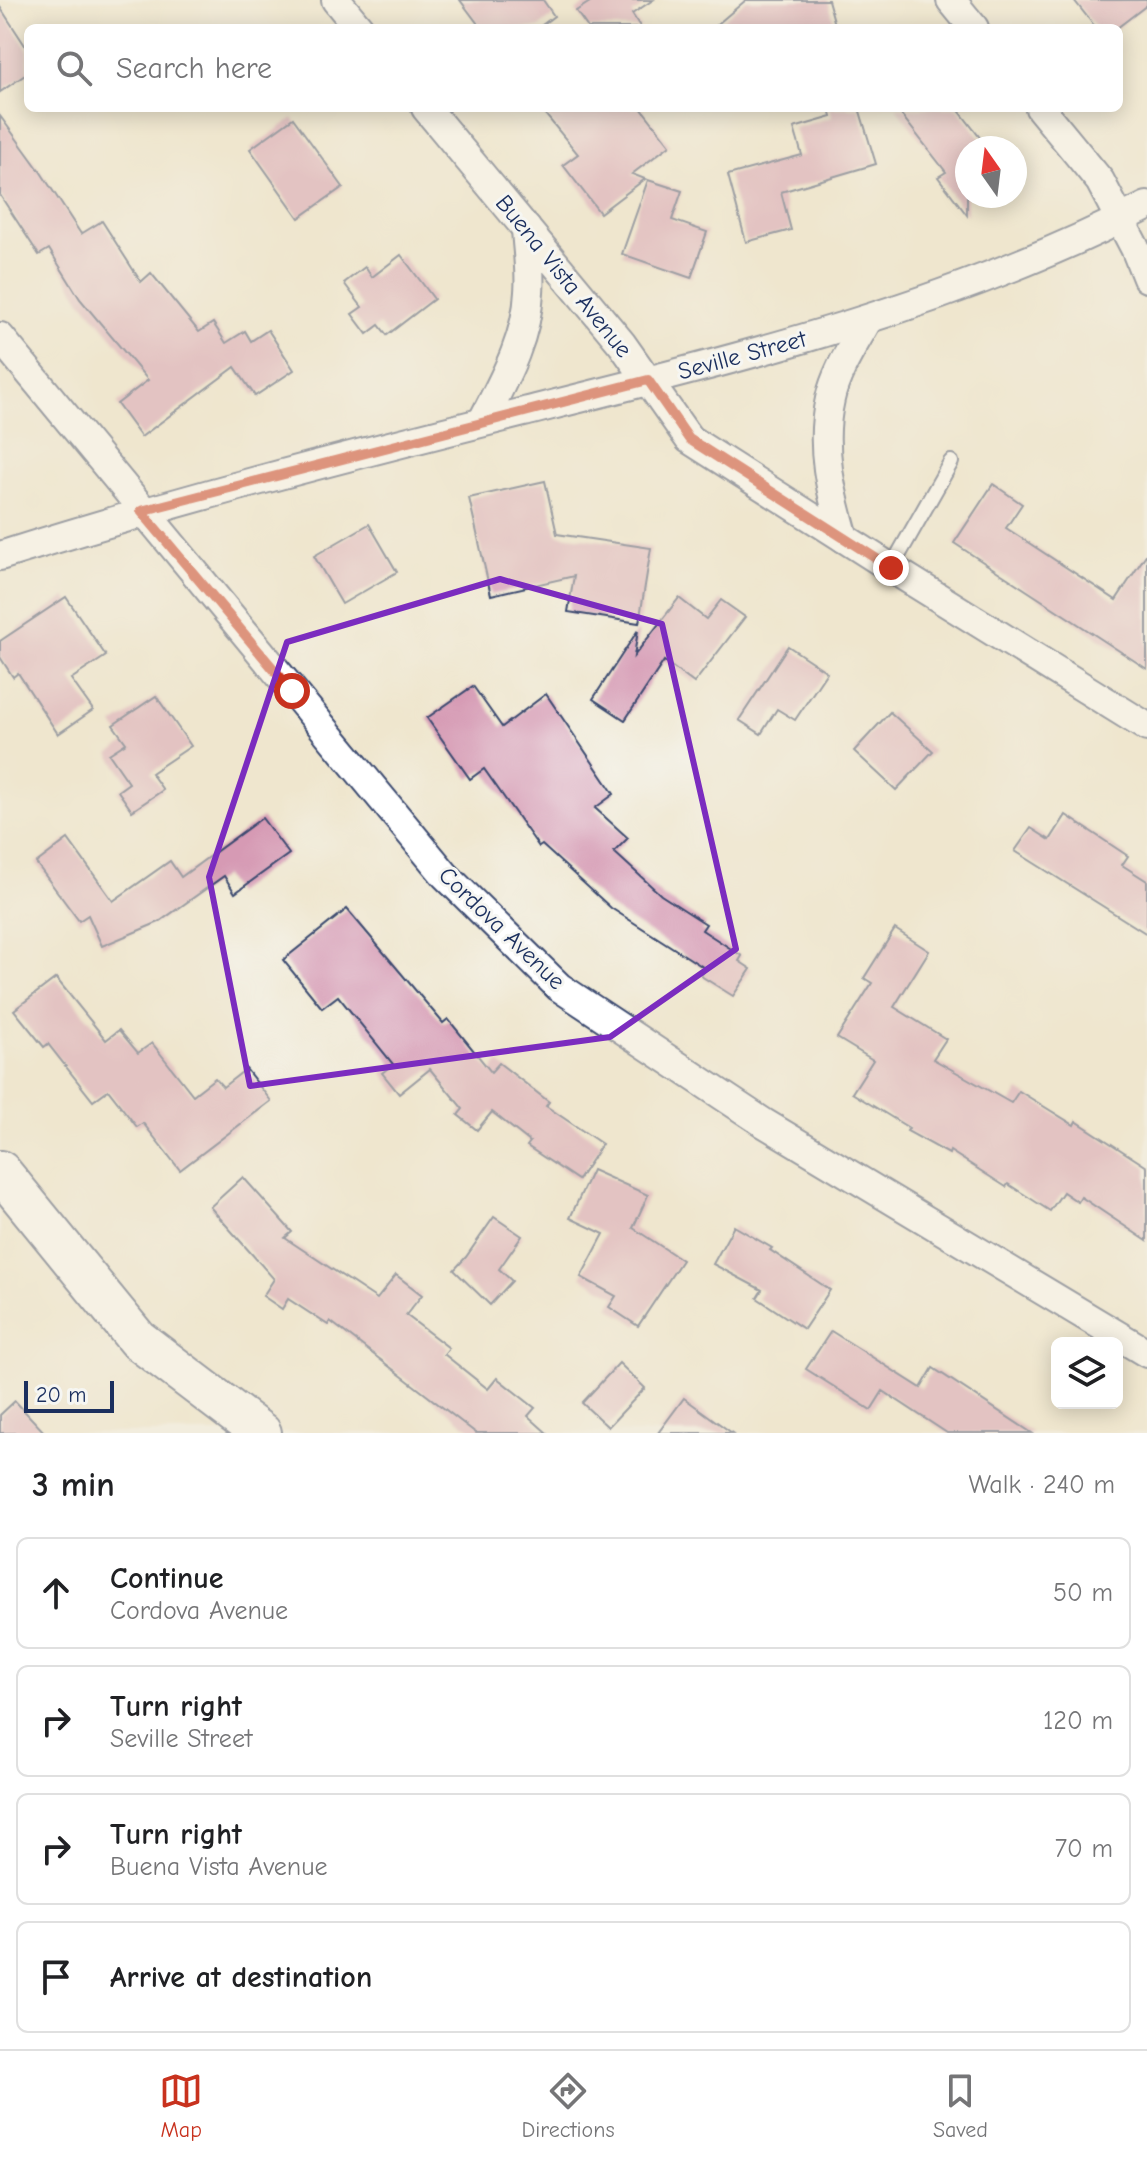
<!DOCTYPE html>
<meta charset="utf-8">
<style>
body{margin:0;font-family:"Comic Neue",sans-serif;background:#f6f6f6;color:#202124}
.controls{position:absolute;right:24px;bottom:24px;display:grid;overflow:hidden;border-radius:12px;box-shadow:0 4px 20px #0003}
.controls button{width:72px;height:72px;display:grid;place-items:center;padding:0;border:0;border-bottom:2px solid #e0e0e0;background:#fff;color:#202124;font:40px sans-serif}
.compass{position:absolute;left:955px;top:136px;width:72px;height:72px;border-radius:50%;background:#fff;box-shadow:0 4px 20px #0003;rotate:346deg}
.scale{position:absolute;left:24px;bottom:20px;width:90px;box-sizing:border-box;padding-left:8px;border:4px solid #1b2f5e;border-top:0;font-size:22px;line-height:28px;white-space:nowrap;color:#1b2f5e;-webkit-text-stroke:6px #f6f6f2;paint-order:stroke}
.stop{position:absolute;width:24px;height:24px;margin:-18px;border:6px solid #c8321e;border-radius:50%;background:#fff}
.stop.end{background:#c8321e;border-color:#fff;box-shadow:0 2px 8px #0008}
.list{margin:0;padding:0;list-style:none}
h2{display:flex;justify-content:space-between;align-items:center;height:104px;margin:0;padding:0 32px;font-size:34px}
h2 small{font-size:26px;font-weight:400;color:#757577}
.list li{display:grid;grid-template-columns:52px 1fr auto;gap:24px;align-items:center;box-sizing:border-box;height:112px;margin:0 16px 16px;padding:0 16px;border:2px solid #e0e0e0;border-radius:12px}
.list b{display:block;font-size:30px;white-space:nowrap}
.list p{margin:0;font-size:26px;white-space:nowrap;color:#757577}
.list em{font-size:26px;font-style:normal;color:#757577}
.icon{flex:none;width:44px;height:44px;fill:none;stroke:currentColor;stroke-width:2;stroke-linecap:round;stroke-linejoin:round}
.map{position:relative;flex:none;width:1147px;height:1433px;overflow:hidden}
.search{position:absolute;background:#fff;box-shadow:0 4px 20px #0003;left:24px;right:24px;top:24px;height:88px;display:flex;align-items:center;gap:20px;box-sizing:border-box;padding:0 28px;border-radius:12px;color:#757577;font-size:30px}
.sheet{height:616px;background:#fff}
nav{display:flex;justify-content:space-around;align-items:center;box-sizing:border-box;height:112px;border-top:2px solid #e0e0e0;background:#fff;font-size:22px;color:#757577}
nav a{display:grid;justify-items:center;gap:4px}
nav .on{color:#c8321e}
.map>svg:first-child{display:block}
</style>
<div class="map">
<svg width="1147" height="1433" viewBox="0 0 1147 1433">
<rect width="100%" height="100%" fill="#f6f6f2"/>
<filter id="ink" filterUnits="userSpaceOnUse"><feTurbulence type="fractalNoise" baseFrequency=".0125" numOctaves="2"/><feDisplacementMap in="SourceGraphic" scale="16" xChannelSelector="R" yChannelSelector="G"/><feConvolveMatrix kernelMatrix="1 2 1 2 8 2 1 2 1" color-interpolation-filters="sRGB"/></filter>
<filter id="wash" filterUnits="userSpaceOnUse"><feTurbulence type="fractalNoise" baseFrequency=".006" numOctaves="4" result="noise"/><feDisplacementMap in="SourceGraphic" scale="32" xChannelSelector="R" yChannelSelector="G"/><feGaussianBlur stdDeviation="1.8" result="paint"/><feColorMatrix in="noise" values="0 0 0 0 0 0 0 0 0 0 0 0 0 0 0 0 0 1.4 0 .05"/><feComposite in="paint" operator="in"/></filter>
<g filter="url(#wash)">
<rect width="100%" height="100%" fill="#efe6ce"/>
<g id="blocks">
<g fill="#d69ab4">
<path d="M460 0H543L554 16 538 28H481Z"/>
<path d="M593 0H653L632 14 641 28H588L576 11Z"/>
<path d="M746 0H828L836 28H713Z"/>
<path d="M1074 0H1147V5L1117 28H1096Z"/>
<path d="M0 7 28 50V73L0 92Z"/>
<path d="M540 108H641L670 145 632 174 645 179 600 213 563 165 578 154Z"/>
<path d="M830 108H859L876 164 781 192 791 230 746 242 728 175 802 155 794 128 832 117Z"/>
<path d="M896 108H957L988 148H967V215L938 177 946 172Z"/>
<path d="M0 116 40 171 81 234 102 221 141 282 151 273 199 332 213 323 226 343 245 331 251 341 268 330 294 370 255 396 235 367 141 437 117 404 148 380 80 299 49 249 39 255 0 195Z"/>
<path d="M293 118 343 187 299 218 250 149Z"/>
<path d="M648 180 682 191 672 220 707 232 691 278 622 254Z"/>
<path d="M401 255 434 299 387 335 379 325 367 334 352 314 362 307 344 283 365 267 372 277Z"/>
<path d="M545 481 557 534 651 548 639 623 568 612 574 576 491 595 469 498Z"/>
<path d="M993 484 1022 504 1006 528 1116 600 1147 553V669L954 543Z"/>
<path d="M369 524 397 572 342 604 314 556Z"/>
<path d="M66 597 106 656 71 679 93 710 58 734 18 673 13 677 0 657V641Z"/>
<path d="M679 598 706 619 721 600 745 617 694 683 664 661 625 720 593 699 638 630 634 656Z"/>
<path d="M788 646 827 672 795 720 777 709 761 734 739 720Z"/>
<path d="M473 686 502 727 546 694 614 794 595 808 628 838 614 852 661 895 706 924 702 930 742 956 739 961 751 969 733 996 701 976 706 969 611 908 542 845 539 847 484 769 470 779 427 718Z"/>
<path d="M156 696 191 746 151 773 163 790 132 811 118 791 129 783 109 754 126 743 113 725Z"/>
<path d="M890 712 933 751 896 790 854 751Z"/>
<path d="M1066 815 1128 856 1122 865 1147 881V934L1015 851 1031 828 1050 840Z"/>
<path d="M262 818 289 854 235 893 224 876 159 922 102 946 88 915 79 921 36 863 68 839 113 901 170 861 181 877Z"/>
<path d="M347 909 443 1023 448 1019 491 1072 499 1063 549 1102 546 1106 602 1144 578 1180 527 1146 530 1142 492 1112 477 1130 458 1115 463 1109 430 1069 399 1094 382 1073 393 1064 338 996 322 1008 283 960Z"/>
<path d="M895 929 929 951 894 1007 946 1039 933 1059 1011 1103 1019 1091 1074 1125 1076 1121 1147 1167V1241L1081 1197 1078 1202 1063 1192 1050 1211 1008 1184 1006 1187 950 1151 949 1154 907 1131 909 1128 852 1093 873 1060 837 1038 872 983 864 978Z"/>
<path d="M56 978 106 1040 119 1030 138 1053 152 1043 193 1095 215 1078 223 1087 246 1069 271 1101 180 1170 143 1123 137 1127 108 1090 93 1101 48 1044 44 1047 14 1010Z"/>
<path d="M592 1170 648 1195 633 1228 682 1260 638 1326 609 1307 616 1296 581 1277 604 1234 570 1218Z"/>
<path d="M243 1177 292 1232 285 1238 377 1299 396 1275 422 1295 406 1315 449 1348 444 1354 488 1389 497 1378 535 1408 528 1416 547 1433H476L330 1321 328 1325 288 1299 282 1309 263 1296 274 1279 210 1207Z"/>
<path d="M494 1217 522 1236 499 1269 512 1281 490 1305 454 1270 466 1257Z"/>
<path d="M734 1226 772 1248 770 1250 830 1290 804 1329 757 1298 762 1290 713 1264Z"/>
<path d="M831 1331 921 1388 933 1368 1032 1433H947L883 1391 871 1410 806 1369Z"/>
<path d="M619 1363 645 1388 608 1427 582 1403Z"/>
<path d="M684 1398 732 1433H658Z"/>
<path d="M15 1401 45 1433H0V1415Z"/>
</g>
</g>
</g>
<g filter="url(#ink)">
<use href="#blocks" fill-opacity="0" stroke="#3b4a6f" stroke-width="2"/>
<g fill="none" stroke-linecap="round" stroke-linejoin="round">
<defs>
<path id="lane" d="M891 568 951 462"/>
<g id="street">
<path d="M336 0 359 28"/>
<path d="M951 0 974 28"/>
<path d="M426 108 622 344 689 439 891 568 1147 727"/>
<path d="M1040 108 1100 181 1135 248 1147 278"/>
<path d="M0 337 445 875 559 987 764 1123 1147 1353"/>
<path d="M482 422C503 381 527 339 529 292 531 271 527 249 526 228"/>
<path d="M844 538C831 492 819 447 830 399 836 371 854 345 867 321"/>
<path d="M0 556C173 501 348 456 524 412 737 359 950 307 1147 206"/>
</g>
<path id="secondary" d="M0 1171 137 1339 261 1433"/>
</defs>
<use href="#lane" stroke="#3b4a6f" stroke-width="18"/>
<use href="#street" stroke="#3b4a6f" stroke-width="32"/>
<use href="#secondary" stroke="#3b4a6f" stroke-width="44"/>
<use href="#lane" stroke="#fff" stroke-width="14"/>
<use href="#street" stroke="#fff" stroke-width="28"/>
<use href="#secondary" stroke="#fff" stroke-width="40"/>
</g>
</g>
<g fill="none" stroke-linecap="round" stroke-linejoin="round" filter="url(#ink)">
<path stroke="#c8321e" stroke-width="10" d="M292 691 141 511 648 380 689 439 891 568"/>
</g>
<path d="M0 0H1147V1433H0ZM500 579 662 624 736 949 610 1037 250 1086 209 877 287 642Z" fill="#efe6ce" fill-opacity=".55" fill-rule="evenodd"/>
<path fill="none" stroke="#7b2cbf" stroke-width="6" stroke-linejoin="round" d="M500 579 662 624 736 949 610 1037 250 1086 209 877 287 642Z"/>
<g text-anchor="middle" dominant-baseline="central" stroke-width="6" stroke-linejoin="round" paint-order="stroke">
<g font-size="24" fill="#1b2f5e" stroke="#f6f6f2">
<text transform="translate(564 276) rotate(51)">Buena Vista Avenue</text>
<text transform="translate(742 355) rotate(-15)">Seville Street</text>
<text transform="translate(502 928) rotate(44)">Cordova Avenue</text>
</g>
</g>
</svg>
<div class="controls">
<button><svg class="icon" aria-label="layers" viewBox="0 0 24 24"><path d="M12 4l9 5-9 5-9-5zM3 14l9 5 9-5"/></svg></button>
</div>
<svg class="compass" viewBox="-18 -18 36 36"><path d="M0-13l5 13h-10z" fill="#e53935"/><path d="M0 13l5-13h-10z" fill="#757577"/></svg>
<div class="scale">20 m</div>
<div class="stop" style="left:292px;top:691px"></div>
<div class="stop end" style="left:891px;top:568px"></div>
<div class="search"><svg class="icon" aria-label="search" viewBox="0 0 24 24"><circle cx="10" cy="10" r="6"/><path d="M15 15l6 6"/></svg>Search here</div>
</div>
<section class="sheet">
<h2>3 min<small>Walk · 240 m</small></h2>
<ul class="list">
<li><svg class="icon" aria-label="ahead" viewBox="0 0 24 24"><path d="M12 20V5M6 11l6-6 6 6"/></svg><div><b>Continue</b><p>Cordova Avenue</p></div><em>50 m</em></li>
<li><svg class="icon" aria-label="right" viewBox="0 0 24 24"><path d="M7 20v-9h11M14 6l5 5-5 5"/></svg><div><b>Turn right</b><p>Seville Street</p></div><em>120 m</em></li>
<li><svg class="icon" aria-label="right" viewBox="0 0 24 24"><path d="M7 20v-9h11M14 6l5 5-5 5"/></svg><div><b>Turn right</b><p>Buena Vista Avenue</p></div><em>70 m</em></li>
<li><svg class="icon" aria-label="arrive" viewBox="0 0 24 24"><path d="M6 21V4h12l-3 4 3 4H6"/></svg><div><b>Arrive at destination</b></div></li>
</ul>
</section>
<nav>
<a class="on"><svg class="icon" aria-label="map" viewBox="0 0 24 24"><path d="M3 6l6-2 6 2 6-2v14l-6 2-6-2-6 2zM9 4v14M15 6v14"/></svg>Map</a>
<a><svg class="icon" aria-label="directions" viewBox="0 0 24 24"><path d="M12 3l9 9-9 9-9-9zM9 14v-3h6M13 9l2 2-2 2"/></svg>Directions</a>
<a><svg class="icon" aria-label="saved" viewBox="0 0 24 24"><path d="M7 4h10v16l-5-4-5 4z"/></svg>Saved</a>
</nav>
